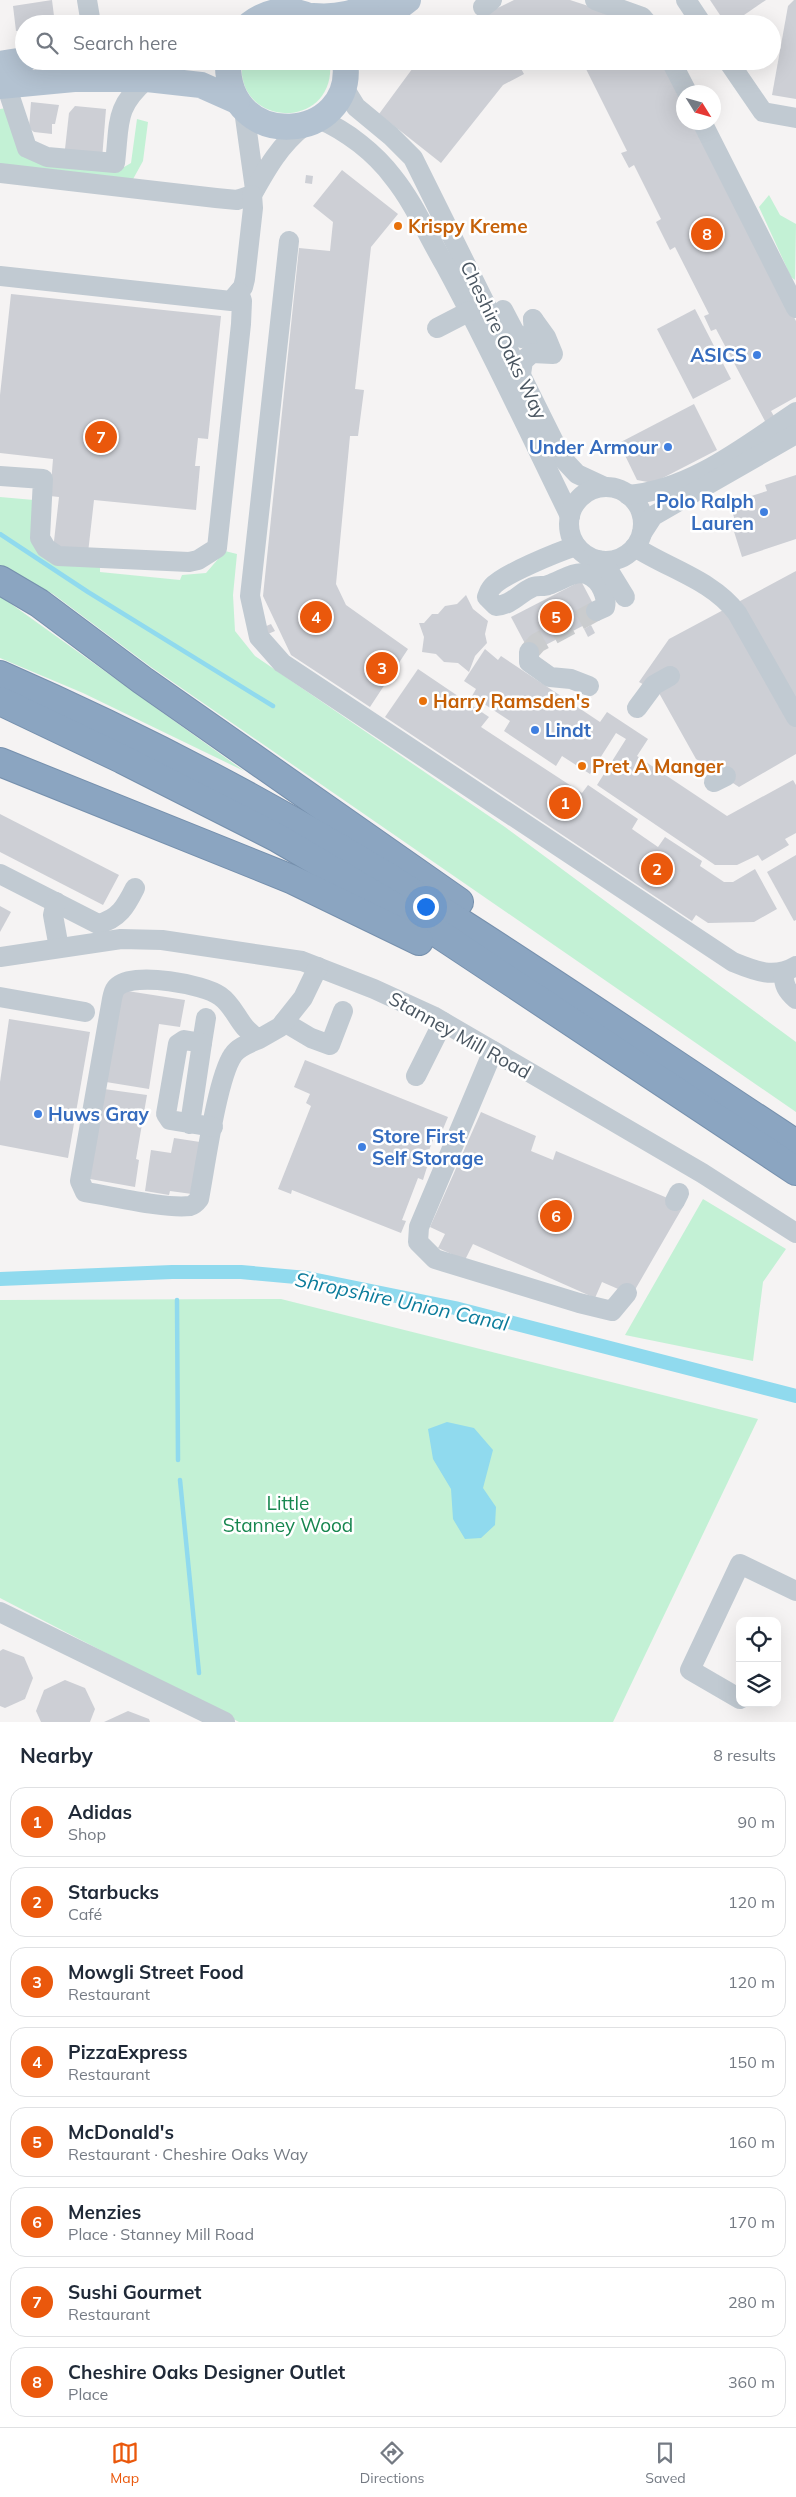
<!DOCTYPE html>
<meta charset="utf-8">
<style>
body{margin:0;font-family:Mulish,sans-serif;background:#f6f6f7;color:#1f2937}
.controls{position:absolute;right:15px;bottom:15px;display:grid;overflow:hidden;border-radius:10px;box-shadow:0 5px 20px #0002}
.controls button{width:45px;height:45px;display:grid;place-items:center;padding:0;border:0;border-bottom:1px solid #e0e1e3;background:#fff;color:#1f2937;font:25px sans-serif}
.compass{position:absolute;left:676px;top:85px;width:45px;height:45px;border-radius:50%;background:#fff;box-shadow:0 5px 20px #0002;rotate:127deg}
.you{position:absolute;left:425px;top:906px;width:18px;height:18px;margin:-12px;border:4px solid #fff;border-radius:50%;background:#1a73e8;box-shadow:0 0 0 8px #1a73e833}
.badge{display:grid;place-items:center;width:32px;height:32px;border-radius:50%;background:#ea580c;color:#fff;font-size:16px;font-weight:700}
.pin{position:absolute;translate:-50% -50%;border:2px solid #fff;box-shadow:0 1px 5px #0006}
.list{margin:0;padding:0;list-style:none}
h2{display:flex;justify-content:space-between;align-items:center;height:65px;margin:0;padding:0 20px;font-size:21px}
h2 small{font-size:16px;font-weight:400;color:#747a83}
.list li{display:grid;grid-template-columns:32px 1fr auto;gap:15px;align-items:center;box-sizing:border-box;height:70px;margin:0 10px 10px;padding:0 10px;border:1px solid #e0e1e3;border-radius:15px}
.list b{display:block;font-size:19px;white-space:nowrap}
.list p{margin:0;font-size:16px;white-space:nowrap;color:#747a83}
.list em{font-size:16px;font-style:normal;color:#747a83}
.icon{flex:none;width:28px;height:28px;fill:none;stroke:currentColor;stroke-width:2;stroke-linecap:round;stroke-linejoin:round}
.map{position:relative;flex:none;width:796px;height:1722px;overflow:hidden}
.search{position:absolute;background:#fff;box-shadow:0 5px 20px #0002;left:15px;right:15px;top:15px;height:55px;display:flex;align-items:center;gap:12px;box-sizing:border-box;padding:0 18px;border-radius:28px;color:#747a83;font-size:19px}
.sheet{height:705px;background:#fff}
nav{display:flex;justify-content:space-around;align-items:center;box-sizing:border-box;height:70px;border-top:1px solid #e0e1e3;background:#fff;font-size:14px;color:#747a83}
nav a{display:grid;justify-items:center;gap:2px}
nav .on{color:#ea580c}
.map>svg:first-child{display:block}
</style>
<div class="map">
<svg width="796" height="1722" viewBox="0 0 796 1722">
<rect width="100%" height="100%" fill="#f5f3f3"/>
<g fill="#c3f1d5">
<path d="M242 61H330C337 132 234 129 242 61Z"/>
<path d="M7 108 24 156 119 170 131 163 137 119 148 122 143 161 132 181 0 168V109Z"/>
<path d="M769 195 780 215 796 224 795 280 791 277 759 207Z"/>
<path d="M0 497 34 500 31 542 100 564V572L180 580 182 575 206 573 225 551 237 554 233 595 235 631 255 656 505 827 796 1042V1112L151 667 53 594 0 565Z"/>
<path d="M0 596 244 771 83 693 0 658Z"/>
<path d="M703 1199 786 1249 763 1282 753 1361 625 1335Z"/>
<path d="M281 1299 758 1419 613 1722H239L0 1598V1300Z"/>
</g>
<path fill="#90daee" d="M447 1422 474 1428 493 1450 483 1488 496 1507 495 1525 481 1538 465 1539 453 1519 451 1489 433 1459 428 1429Z"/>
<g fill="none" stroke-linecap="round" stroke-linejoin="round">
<g stroke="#90daee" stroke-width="4.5">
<path d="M0 534 88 592 273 706"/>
<path d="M177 1300 178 1460"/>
<path d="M180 1480 199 1673"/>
</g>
<path stroke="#90daee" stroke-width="14" d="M0 1279 172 1272H241L307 1278 455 1308 796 1396"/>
</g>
<g fill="#cdcfd5">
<path d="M52 0 55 24H24V30L16 31 13 6Z"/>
<path d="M514 0H570L625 18 631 24H465Z"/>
<path d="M710 0H766L731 24H726Z"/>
<path d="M794 0H796V99L772 95 788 6Z"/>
<path d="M418 61H525L519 65 524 74 503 85 441 163 379 114Z"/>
<path d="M582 61H662L684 103V122H693L796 321V397L771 411 775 418 766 423 716 329 711 331 704 316 709 314 675 247 670 250 656 222 661 219 634 165 629 168 621 153 627 151Z"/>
<path d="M31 102 59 105 55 124H52V134L34 132 29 128Z"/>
<path d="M75 106 106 109 102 159 65 149 69 113Z"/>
<path d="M342 170 398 214 371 247 355 389 364 390 358 436H350L336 584 346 605 408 649 370 707 291 655 263 596 299 248 330 251 333 222 313 206Z"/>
<path d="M306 175 313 176 312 184 305 183Z"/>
<path d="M11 294 221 316 208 439 198 438 195 466H200L196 510 94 500 88 553 53 550 59 497 50 496 53 459 0 453V395Z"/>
<path d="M695 309 731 379 693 399 657 329Z"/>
<path d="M694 404 717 450 653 483 637 480 619 443Z"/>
<path d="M796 475V539L742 557 731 522 735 520 729 503 767 491 765 485Z"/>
<path d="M796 571V754L739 787 696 759 659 693 639 682 669 639Z"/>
<path d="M581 581 600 617 530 653 511 617Z"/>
<path d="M466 595 473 609 488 621 485 634 487 643 475 656 469 672 458 663 444 662 436 654 422 652 424 637 419 623H424L432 614H438L445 606 457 604Z"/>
<path d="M271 624 275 631 268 634 264 627Z"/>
<path d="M591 625 595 633 588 637 584 629Z"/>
<path d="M485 649 498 660 501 656 600 722 607 712 648 739 637 756 727 816 793 780 796 785V833L785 839 789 845 762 861 758 855 737 865H715L597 785 626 739 616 733 590 774 562 756 556 766 504 731 510 721 472 696 476 689 464 681Z"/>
<path d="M418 669 489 717 481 727 582 793 588 785 638 819 632 829 658 847 665 837 702 861 700 866 724 882H733L755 869 777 909 754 922 708 923 696 915 692 921 385 717Z"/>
<path d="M0 814 119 875 103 905 0 852Z"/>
<path d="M796 855V920L794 921 767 872Z"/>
<path d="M0 906 11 912 0 932Z"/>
<path d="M121 990 185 1000 180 1027 159 1024 149 1089 106 1082Z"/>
<path d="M9 1019 90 1032 68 1158 0 1145V1082Z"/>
<path d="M305 1060 448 1117 443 1129 438 1127 423 1166 427 1167 423 1180 418 1178 402 1220 406 1221 401 1233 292 1190 291 1194 278 1189 311 1106 306 1103 310 1094 294 1087Z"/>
<path d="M104 1089 147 1095 136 1159 139 1160 135 1187 90 1179Z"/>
<path d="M481 1112 536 1136 531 1151 553 1160 556 1151 684 1205 632 1295 602 1282 595 1298 473 1244 465 1260 438 1248 445 1234 430 1227Z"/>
<path d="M174 1138 200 1142 192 1194 170 1191 169 1195 145 1191 151 1150 171 1153Z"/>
<path d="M3 1649 24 1657 33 1678 25 1699 5 1708 0 1706V1651Z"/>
<path d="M65 1680 85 1688 95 1709 90 1722H41L36 1711 44 1690Z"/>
<path d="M128 1711 149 1719 150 1722H104Z"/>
</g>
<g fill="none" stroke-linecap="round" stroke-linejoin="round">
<path stroke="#caccce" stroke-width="20" stroke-dasharray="20 10" stroke-linecap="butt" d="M529 652 537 643 596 611"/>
<defs>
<g id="highway">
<path d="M0 580 39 603 142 680 459 902"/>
<path d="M0 675C152 741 299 820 439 909 559 985 677 1066 796 1144"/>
<path d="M0 701 122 759 276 837 424 924 796 1171"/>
<path d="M0 762 291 879 419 941"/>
</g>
</defs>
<use href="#highway" stroke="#7690ad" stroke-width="30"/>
<g stroke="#c1cad2" stroke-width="20">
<path d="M87 0 91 24"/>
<path d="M595 0 642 17 648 24"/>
<path d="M686 0 702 24"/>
<path d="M483 7 492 0"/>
<path d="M671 61 687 92"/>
<path d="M728 61 763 112 796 118"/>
<path d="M6 85 27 148 47 157 115 163C120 122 114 108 147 79"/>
<path d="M343 86 356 107 391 136 413 158 562 458 577 474 605 487"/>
<path d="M244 110 255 189"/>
<path d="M319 119C347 131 375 153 393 177 414 203 428 236 445 265 490 348 529 432 570 516"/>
<path d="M702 122 796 308"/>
<path d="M0 173 216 198 237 200 252 195C267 168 280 145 304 126"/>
<path d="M289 241 250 596 259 637 282 663 733 962C755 971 774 979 796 966"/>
<path d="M0 276 231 301 243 287 245 279 253 208 252 195"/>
<path d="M503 310 514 331 521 338 534 335 533 319"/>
<path d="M437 328 470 311"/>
<path d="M521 374 523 361 532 353 553 354 546 337 533 319"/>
<path d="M0 476 43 479 40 538 46 548 58 556 189 562 198 560 217 548 241 324 242 301 239 292"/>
<circle cx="606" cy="524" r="37"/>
<path d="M628 495C691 490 745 446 796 412"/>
<path d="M642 533 653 516 796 434"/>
<path d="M576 546C558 552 503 574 492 587 490 589 488 594 487 597L496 606C512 605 519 593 533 587 538 585 544 587 548 585 567 579 583 562 600 585 604 592 607 599 605 607L596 611"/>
<path d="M635 547C669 569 712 580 737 613L796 717"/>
<path d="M598 560 609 571 625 597"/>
<path d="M529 652V662L550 677 571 679 589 686"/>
<path d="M637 708 654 685 670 676"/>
<path d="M714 782 726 776"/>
<path d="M0 874 98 924C119 919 126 906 135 888"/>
<path d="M56 902 53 915 59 948"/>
<path d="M0 957 121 939 162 940 302 961 374 989 433 1016 702 1173 796 1233"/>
<path d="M784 972C783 985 787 991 796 999"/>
<path d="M0 997 85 1012"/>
<path d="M284 1022 311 1038 330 1045 343 1011"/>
<path d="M259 1039C250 1043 238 1047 233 1055 217 1078 205 1168 199 1199 196 1203 194 1205 190 1206 164 1209 112 1196 85 1192L80 1181 112 999C113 994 114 989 118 986 136 972 203 984 220 996 237 1008 237 1026 259 1039L280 1027 303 998 318 967"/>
<path d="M202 1043 206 1018"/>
<path d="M493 1051 419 1227 418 1242 435 1259 579 1303 612 1311 627 1293"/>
<path d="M416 1076 443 1022"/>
<path d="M190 1124 202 1043 184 1040 178 1044 166 1114 170 1120 213 1127"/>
<path d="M675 1201 679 1193"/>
<path d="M0 1612 225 1722"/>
<path d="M740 1699 690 1670 740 1564 796 1591"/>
</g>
<g stroke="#b3c2d1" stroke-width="26">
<path d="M313 16C337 18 357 14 377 0"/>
<path d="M250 24C273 6 301 8 323 24"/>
<path d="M377 24 408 0"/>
<path d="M228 61C225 154 357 143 345 61"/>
<path d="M0 64 24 60"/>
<path d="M0 86 74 79H147L201 85 237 101"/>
</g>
<use href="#highway" stroke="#8ba5c1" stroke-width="28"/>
</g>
<g fill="#e8710a" stroke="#fff" stroke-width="2">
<circle cx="398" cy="226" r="5"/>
<circle cx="423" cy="701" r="5"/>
<circle cx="582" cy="766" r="5"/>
</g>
<g fill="#3f7fe0" stroke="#fff" stroke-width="2">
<circle cx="757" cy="355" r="5"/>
<circle cx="668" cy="447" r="5"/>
<circle cx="764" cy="512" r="5"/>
<circle cx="535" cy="730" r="5"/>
<circle cx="38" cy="1114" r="5"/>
<circle cx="362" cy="1147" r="5"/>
</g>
<g text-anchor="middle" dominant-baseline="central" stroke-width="5" stroke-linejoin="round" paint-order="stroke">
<g font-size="19" font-weight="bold" fill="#c56008" stroke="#fff" text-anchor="start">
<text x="408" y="226">Krispy Kreme</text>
<text x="433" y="701">Harry Ramsden's</text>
<text x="592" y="766">Pret A Manger</text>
</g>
<g font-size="19" fill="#4a5661" stroke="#fff">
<text transform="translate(504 340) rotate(64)">Cheshire Oaks Way</text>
<text transform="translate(460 1035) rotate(29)">Stanney Mill Road</text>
</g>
<g font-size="19" font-weight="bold" fill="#366cbe" stroke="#fff" text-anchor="end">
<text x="747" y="355">ASICS</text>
<text x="658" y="447">Under Armour</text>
<text x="754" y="501">Polo Ralph<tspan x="754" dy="22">Lauren</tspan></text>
<text x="545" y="730" text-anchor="start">Lindt</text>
<text x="48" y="1114" text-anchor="start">Huws Gray</text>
<text x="372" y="1136" text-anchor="start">Store First<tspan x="372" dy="22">Self Storage</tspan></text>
</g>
<g font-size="19" fill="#17864f" stroke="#fff">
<text x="288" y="1503">Little<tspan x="288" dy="22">Stanney Wood</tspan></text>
</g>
<g font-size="20" font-style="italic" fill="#0c7c9b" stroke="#fff">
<text transform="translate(402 1301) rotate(12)">Shropshire Union Canal</text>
</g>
</g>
</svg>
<div class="controls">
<button><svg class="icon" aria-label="locate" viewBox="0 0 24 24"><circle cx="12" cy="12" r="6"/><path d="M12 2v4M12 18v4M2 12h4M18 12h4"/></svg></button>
<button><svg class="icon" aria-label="layers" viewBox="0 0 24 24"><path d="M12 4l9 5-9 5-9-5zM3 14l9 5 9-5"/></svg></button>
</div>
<svg class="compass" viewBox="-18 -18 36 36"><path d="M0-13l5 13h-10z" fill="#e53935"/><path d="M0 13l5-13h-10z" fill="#747a83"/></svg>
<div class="you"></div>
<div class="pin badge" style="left:565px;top:803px">1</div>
<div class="pin badge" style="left:657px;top:869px">2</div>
<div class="pin badge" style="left:382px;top:668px">3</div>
<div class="pin badge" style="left:316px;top:617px">4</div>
<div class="pin badge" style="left:556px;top:617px">5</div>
<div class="pin badge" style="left:556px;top:1216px">6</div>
<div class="pin badge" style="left:101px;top:437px">7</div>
<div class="pin badge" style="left:707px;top:234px">8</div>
<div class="search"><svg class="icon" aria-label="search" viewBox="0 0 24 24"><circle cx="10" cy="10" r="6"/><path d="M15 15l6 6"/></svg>Search here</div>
</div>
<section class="sheet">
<h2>Nearby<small>8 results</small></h2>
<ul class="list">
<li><span class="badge">1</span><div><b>Adidas</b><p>Shop</p></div><em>90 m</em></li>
<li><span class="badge">2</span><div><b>Starbucks</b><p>Café</p></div><em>120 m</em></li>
<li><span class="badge">3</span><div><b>Mowgli Street Food</b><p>Restaurant</p></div><em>120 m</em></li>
<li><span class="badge">4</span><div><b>PizzaExpress</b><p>Restaurant</p></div><em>150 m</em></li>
<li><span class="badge">5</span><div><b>McDonald's</b><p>Restaurant · Cheshire Oaks Way</p></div><em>160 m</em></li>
<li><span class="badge">6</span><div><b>Menzies</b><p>Place · Stanney Mill Road</p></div><em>170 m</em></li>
<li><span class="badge">7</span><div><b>Sushi Gourmet</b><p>Restaurant</p></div><em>280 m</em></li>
<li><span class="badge">8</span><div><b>Cheshire Oaks Designer Outlet</b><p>Place</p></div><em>360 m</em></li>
</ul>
</section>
<nav>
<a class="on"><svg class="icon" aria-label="map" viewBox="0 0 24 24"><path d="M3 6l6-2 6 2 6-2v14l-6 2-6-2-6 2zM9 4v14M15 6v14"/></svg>Map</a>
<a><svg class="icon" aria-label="directions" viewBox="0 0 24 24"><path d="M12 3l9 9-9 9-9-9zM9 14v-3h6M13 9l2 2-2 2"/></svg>Directions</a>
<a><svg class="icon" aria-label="saved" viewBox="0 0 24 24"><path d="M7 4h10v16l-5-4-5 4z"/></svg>Saved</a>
</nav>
